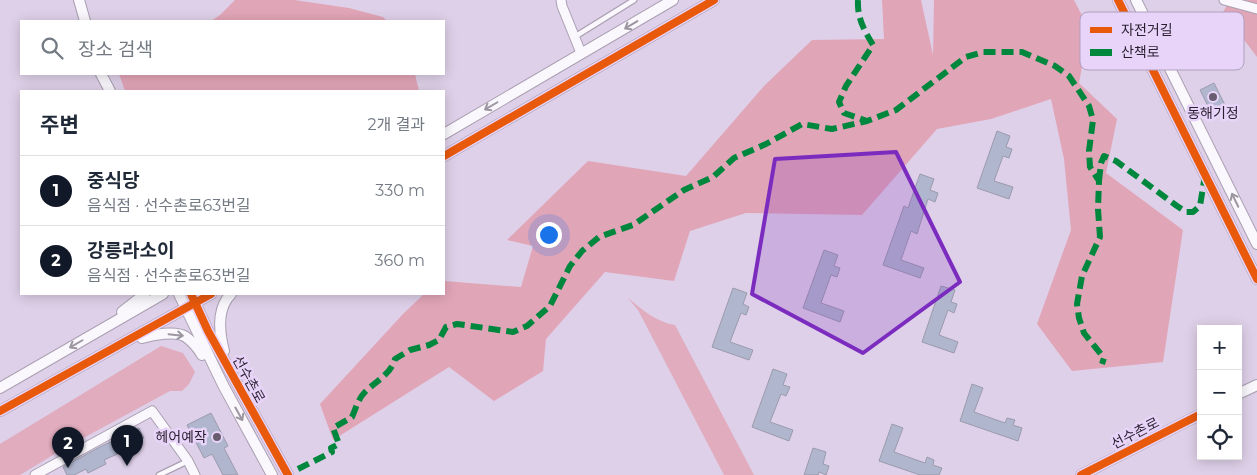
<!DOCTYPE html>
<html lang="ko">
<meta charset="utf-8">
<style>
body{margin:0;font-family:Montserrat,"Noto Sans KR",sans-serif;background:#f2f2f3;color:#1f2937}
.controls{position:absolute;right:15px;bottom:15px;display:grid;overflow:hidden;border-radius:0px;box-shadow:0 2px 12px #0003}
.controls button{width:45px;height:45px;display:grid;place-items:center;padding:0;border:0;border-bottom:1px solid #e0e1e3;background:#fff;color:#1f2937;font:25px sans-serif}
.you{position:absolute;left:548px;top:234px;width:18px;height:18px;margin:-12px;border:4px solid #fff;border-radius:50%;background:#1a73e8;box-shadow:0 0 0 8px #1a73e833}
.badge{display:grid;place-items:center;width:32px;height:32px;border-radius:50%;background:#111827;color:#fff;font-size:16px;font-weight:700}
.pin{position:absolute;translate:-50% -41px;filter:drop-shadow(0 1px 2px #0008)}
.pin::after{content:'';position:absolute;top:26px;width:18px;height:15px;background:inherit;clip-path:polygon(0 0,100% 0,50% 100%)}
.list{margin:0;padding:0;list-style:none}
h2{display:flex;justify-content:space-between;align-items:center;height:65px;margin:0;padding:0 20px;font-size:21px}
h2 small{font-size:16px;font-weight:400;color:#747a83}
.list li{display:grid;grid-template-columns:32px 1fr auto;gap:15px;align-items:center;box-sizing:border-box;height:70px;padding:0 20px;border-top:1px solid #e0e1e3}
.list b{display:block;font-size:19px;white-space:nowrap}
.list p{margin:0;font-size:16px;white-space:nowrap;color:#747a83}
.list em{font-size:16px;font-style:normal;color:#747a83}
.icon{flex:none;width:28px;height:28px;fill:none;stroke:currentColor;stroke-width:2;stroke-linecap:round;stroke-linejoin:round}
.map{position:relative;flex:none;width:1257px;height:475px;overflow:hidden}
.search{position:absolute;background:#fff;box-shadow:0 2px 12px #0003;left:20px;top:20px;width:425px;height:55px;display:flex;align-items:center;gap:12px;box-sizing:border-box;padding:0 18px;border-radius:0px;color:#747a83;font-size:19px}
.panel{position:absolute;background:#fff;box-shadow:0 2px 12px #0003;left:20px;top:90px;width:425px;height:205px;border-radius:0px}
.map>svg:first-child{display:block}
</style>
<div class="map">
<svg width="1257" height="475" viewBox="0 0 1257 475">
<rect width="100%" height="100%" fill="#ded0e8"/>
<g fill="#e0acbe">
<path d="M627 297C641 309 656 322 675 325L754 475H724L638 310Z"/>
<path d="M161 346 183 353 195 372 189 384 182 391H170L63 449 20 475H0V444Z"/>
</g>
<g fill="#e1a5b8">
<path d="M235 0H294L349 8 383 17 387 21H211L220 15Z"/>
<path d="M882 0H921L933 55 934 0H1074L1089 29 1079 83 1117 119 1106 173 1183 230 1163 362 1072 371 1037 324 1071 230 1064 159 1051 99 991 119 937 129 862 215 746 213 690 231 674 281 605 272 546 339 543 371 494 401 449 367 333 440 320 404 403 314 424 294H444V281L521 287 533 246 507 240 588 161 686 176 764 86 812 40 884 39Z"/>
<path d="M1230 0H1257V57L1223 12Z"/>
<path d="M119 74H415L419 91H125Z"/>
</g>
<g fill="#b0b6ce" stroke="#9b9bad">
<path d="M1214 83 1225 105 1211 112 1200 90Z"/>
<path d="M997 131 1010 136 1006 147 1012 149 1009 158 1003 156 994 181 1013 187 1009 199 977 188Z"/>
<path d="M920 174 934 179 930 190 938 193 935 202 928 199 917 234 911 231 901 260 924 268 920 278 883 265 904 206 908 208Z"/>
<path d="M824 250 838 255 834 266 840 268 837 277 831 275 821 303 844 311 840 322 803 308Z"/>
<path d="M941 286 955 290 951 302 957 304 954 313 948 310 939 335 958 342 954 353 922 342Z"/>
<path d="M733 288 747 293 743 304 749 307 746 315 741 313 730 342 753 350 749 360 712 347Z"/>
<path d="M773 369 787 374 783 385 790 387 786 396 781 394 770 422 793 430 789 441 752 427Z"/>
<path d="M972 384 983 388 974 412 1005 423 1007 418 1015 420 1013 425 1022 428 1018 441 960 421Z"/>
<path d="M211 413 228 446 224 448 238 475H223L212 454 204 458 187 425Z"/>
<path d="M892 424 903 428 894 452 925 463 927 457 934 460 933 465 942 468 939 475H920L879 461Z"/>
<path d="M139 428 144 438 125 448 126 450 104 460 106 464 88 473 86 469 74 475H67L63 467 98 448Z"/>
<path d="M813 448 826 452 823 464 829 466 826 475 819 472 818 475H804Z"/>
</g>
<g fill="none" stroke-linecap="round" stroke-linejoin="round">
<defs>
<g id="service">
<path d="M576 36 634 0"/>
<path d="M159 475 188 461"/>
</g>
<g id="minor">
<path d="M561 0 562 6 581 53"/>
<path d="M1224 0 1257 9"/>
<path d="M35 475 152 411 188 461 195 475"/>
</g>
<g id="tertiary">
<path d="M79 0 85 21"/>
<path d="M1118 0 1257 279"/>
<path d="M1136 0 1257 244"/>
<path d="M101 74 110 91"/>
<path d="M444 134 673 0"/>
<path d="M444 156 714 0"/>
<path d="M179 294 223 385 272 475"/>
<path d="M191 294 208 331 288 475"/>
<path d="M122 312 145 294"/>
<path d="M142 338C152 335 176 330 186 337 193 342 198 348 202 355"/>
<path d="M224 351C219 332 216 309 231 294"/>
<path d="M0 388 163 294"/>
<path d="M1238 394 1257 385"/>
<path d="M0 411 211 294"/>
<path d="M1081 475 1201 414"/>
</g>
</defs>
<use href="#service" stroke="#aa9fb2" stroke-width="7"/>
<use href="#minor" stroke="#aa9fb2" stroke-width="11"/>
<use href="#tertiary" stroke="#aa9fb2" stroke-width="12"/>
<use href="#service" stroke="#faf8fc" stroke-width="4.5"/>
<use href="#minor" stroke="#faf8fc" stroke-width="9"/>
<use href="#tertiary" stroke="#faf8fc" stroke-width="10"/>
<g stroke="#00873e" stroke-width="6" stroke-dasharray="12 6" stroke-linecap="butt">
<path d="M858 0C857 18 864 30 873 45L846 86 839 102 844 113 867 121"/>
<path d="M1099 181 1101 163 1104 156 1116 161 1177 206 1186 212H1193L1200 206 1205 175"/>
<path d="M298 469 332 452 331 448 339 444 333 428 352 417C356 408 358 399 365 392 376 381 391 374 395 359L410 350 429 345 439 340 446 327 457 324 513 332 527 326 550 306 570 266 582 251 599 237 633 225 684 190 713 177 734 158 766 144 802 124 832 129 867 121 896 110 966 57 983 52H1022L1055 66 1069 76 1089 106 1093 120 1089 151 1090 167 1099 181 1098 209 1100 237 1082 276 1077 304 1079 318 1084 333 1104 358 1102 364"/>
</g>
<defs>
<g id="cycleway">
<path d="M1118 0 1257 279"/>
<path d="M444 156 714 0"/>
<path d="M191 294 208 331 288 475"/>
<path d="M0 411 211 294"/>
<path d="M1081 475 1201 414"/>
</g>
</defs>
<use href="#cycleway" stroke="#e9d4f9" stroke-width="11"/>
<use href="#cycleway" stroke="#e8590c" stroke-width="8"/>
</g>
<defs><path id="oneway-shaft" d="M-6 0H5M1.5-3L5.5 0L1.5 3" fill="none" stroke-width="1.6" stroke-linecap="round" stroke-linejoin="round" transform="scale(1.25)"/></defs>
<g stroke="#9c96a0">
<use href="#oneway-shaft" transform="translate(631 25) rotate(149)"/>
<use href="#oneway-shaft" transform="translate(491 106) rotate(150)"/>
<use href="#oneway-shaft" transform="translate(1235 200) rotate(-116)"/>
<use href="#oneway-shaft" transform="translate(176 335) rotate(6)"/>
<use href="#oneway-shaft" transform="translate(76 344) rotate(150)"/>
<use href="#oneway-shaft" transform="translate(239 414) rotate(61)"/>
</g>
<path fill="#7b2cbf" fill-opacity="0.2" stroke="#7b2cbf" stroke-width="4" stroke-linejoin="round" d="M896 152 960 282 863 353 752 294 775 159Z"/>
<g fill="#685d70" stroke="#e9d4f9" stroke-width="2">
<circle cx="1213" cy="97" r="5"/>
<circle cx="217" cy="437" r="5"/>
</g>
<g text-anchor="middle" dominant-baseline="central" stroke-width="5" stroke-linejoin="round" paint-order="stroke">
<g font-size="14" fill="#291f30" stroke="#e9d4f9">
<text x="1213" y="113">동해기정</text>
<text x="207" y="437" text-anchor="end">헤어예작</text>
</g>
<g font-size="14" fill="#291f30" stroke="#e9d4f9">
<text transform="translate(249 379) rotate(61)">선수촌로</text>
<text transform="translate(1135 433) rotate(-27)">선수촌로</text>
</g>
</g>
<rect x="1080" y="12" width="164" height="58" rx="8" fill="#e9d4f9" stroke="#af9ebd" stroke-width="1"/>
<rect x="1090" y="27" width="22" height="6" fill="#e8590c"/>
<rect x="1090" y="49" width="22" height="7" fill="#00873e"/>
<g font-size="14" fill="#291f30">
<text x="1121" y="35">자전거길</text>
<text x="1121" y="57">산책로</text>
</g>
</svg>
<div class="controls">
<button>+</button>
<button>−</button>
<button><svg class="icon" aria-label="locate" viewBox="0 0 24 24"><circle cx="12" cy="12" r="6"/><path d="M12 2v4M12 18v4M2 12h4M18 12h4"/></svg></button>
</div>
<div class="you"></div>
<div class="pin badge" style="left:127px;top:466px">1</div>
<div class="pin badge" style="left:68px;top:468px">2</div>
<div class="search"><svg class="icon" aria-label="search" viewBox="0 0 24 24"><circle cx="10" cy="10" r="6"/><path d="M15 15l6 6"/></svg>장소 검색</div>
<section class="panel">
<h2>주변<small>2개 결과</small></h2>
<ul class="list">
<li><span class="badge">1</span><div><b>중식당</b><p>음식점 · 선수촌로63번길</p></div><em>330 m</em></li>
<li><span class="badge">2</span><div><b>강릉라소이</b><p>음식점 · 선수촌로63번길</p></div><em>360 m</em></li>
</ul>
</section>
</div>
